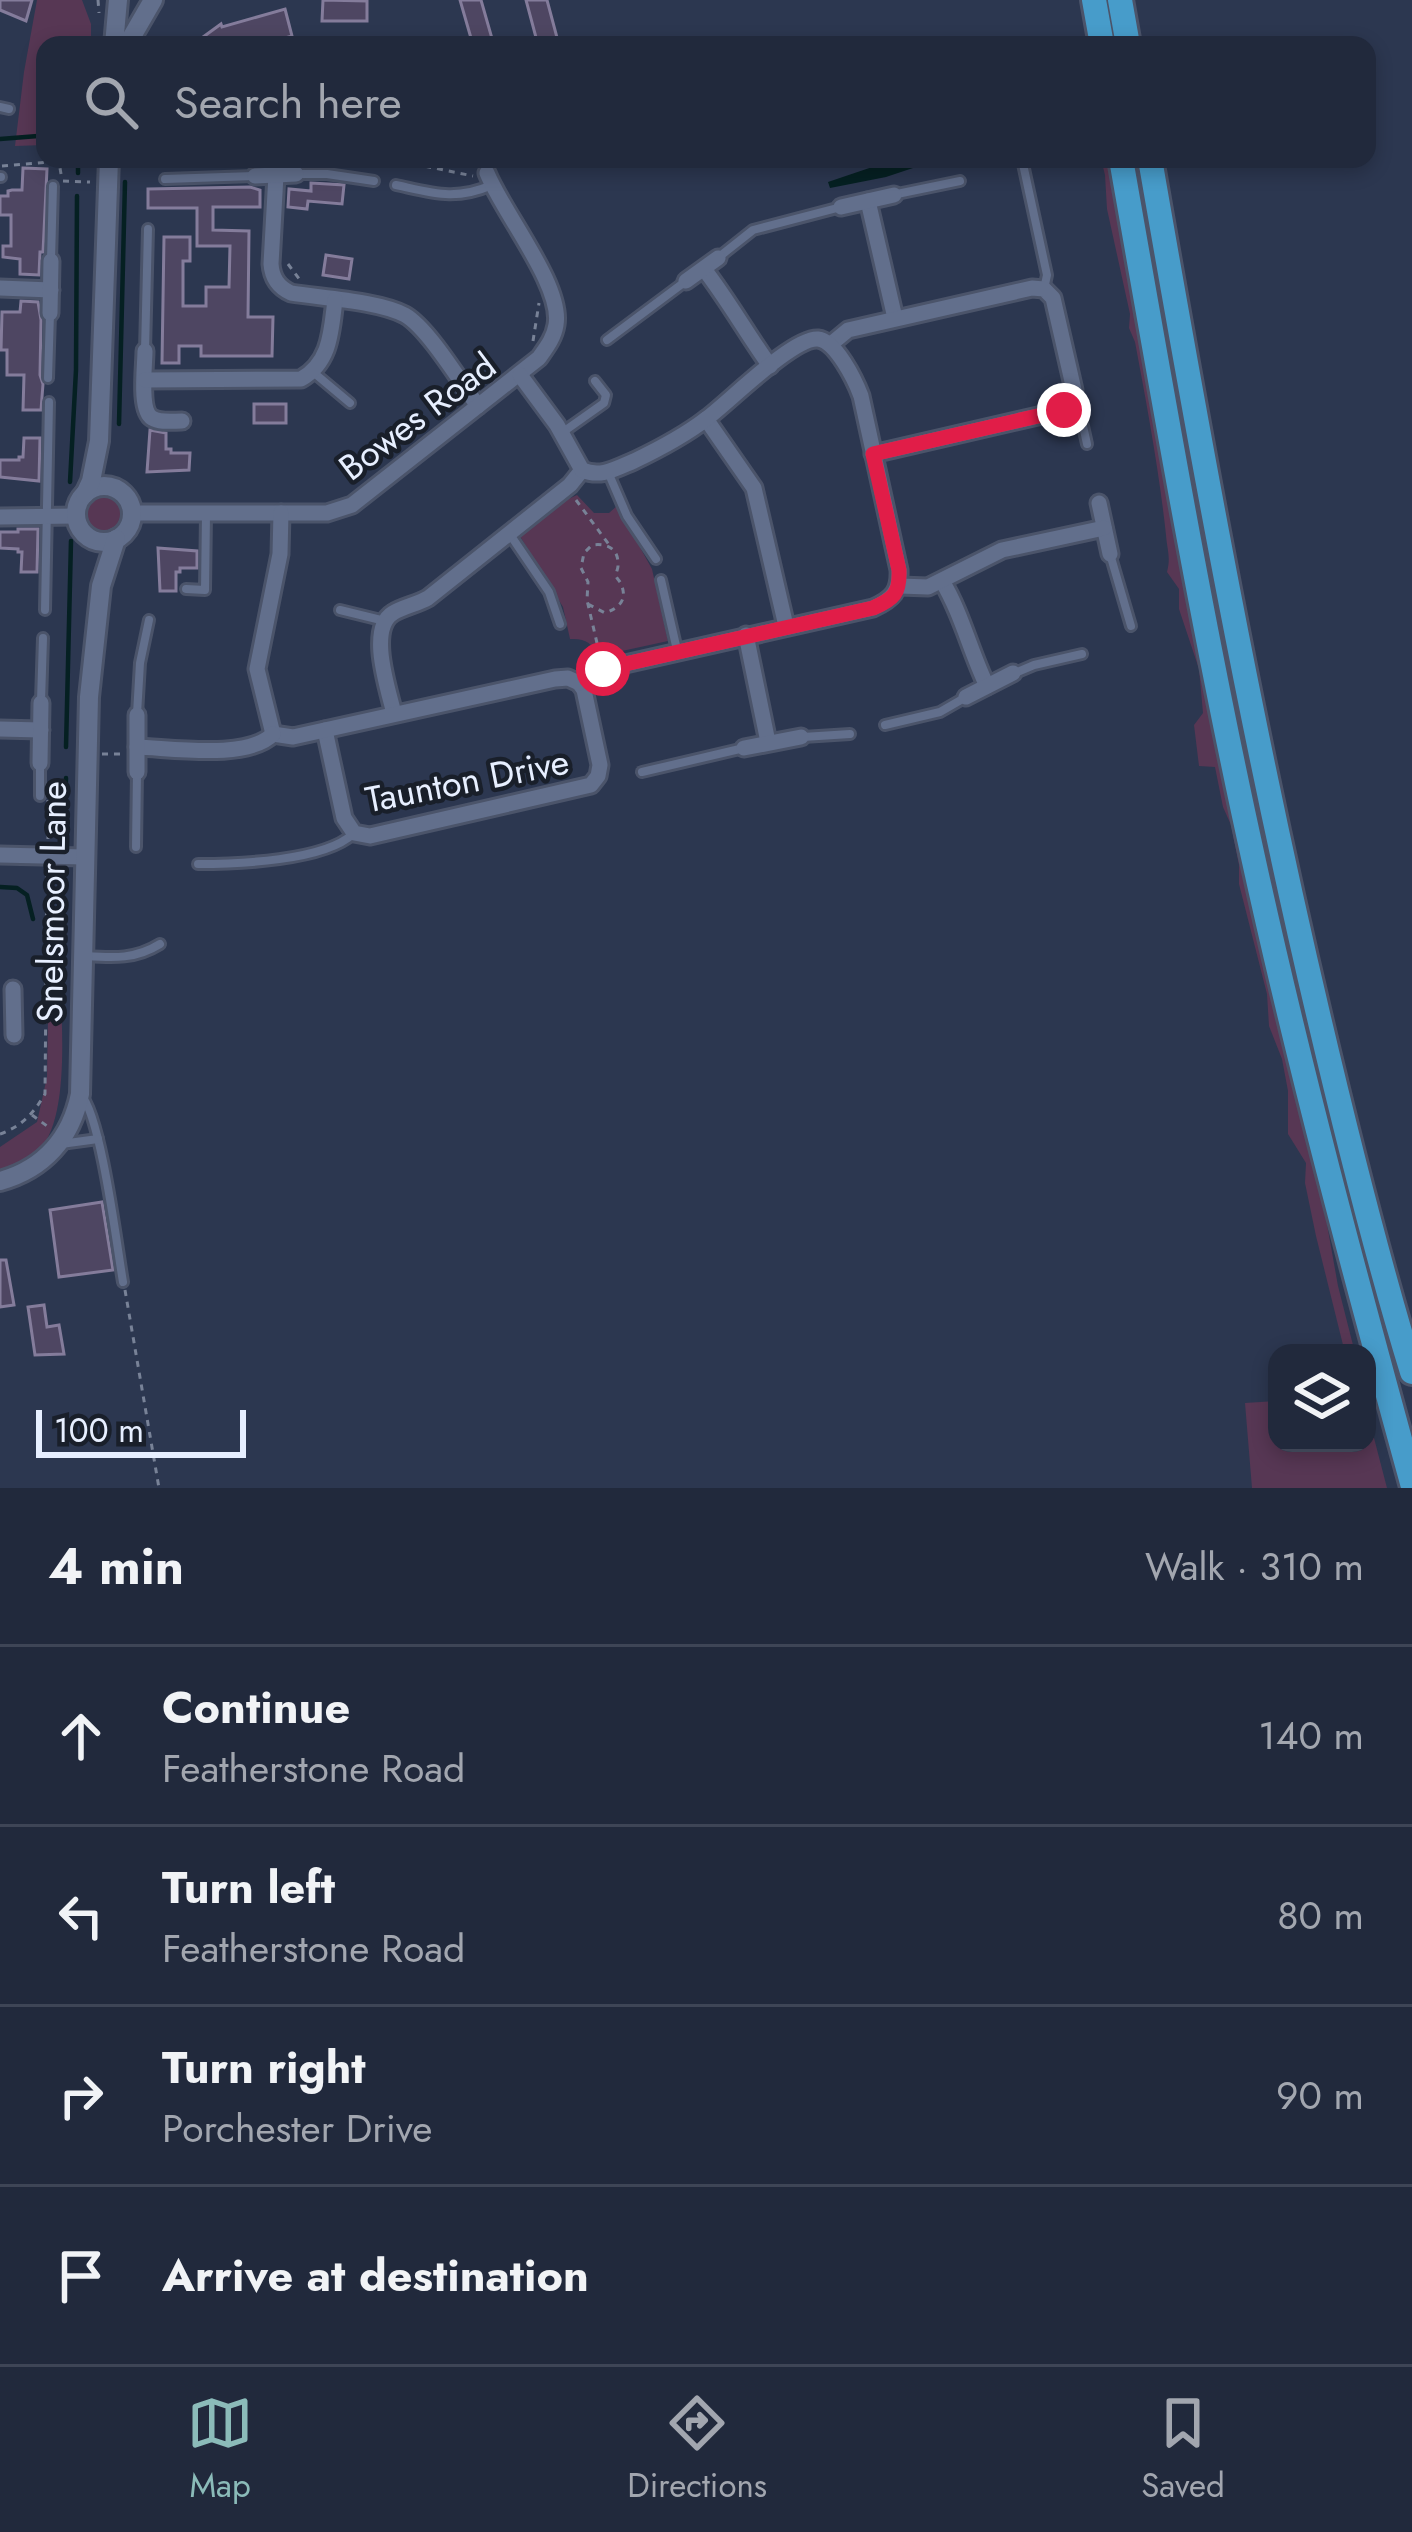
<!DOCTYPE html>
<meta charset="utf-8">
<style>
body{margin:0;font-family:Jost,sans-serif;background:#293143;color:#f1f3f6}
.controls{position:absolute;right:36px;bottom:36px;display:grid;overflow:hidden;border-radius:24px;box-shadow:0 6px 18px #0003}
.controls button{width:108px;height:108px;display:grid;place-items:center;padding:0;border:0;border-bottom:3px solid #3e4556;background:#21293c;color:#f1f3f6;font:60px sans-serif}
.scale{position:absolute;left:36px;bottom:30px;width:210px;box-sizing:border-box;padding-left:12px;border:6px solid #e7efff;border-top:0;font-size:33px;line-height:42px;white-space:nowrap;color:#e7efff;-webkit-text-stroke:9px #191f2a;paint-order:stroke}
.stop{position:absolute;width:36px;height:36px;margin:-27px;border:9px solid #e11d48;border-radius:50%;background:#fff}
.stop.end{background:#e11d48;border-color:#fff;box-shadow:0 3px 12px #0008}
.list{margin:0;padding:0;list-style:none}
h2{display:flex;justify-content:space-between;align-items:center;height:156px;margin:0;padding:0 48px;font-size:51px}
h2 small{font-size:39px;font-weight:400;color:#a2a6af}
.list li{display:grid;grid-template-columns:78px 1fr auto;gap:36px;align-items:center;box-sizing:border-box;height:180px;padding:0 48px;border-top:3px solid #3e4556}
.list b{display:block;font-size:45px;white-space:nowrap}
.list p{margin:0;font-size:39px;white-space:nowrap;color:#a2a6af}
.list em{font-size:39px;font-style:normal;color:#a2a6af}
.icon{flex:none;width:66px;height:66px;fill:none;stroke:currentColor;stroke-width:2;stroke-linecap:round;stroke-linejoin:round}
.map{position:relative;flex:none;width:1412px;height:1488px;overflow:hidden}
.search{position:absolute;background:#21293c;box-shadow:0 6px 18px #0003;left:36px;right:36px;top:36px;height:132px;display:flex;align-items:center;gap:30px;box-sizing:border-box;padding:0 42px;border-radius:24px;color:#a2a6af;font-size:45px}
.sheet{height:876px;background:#21293c}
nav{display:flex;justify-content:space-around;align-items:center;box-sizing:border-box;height:168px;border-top:3px solid #3e4556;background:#21293c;font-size:33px;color:#a2a6af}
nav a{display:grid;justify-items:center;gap:6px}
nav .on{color:#8bbbb9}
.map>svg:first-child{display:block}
</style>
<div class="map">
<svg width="1412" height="1488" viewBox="0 0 1412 1488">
<rect width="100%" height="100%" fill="#2c3750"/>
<g fill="#573754">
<path d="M37 0H82L91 24V45H45V145L15 146 24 72Z"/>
<path d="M1101 159H1107L1117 203 1210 714 1293 1081 1295 1083 1320 1185 1338 1286 1355 1353H1345L1316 1236 1305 1183 1306 1163 1288 1134V1091L1282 1059 1269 1026 1267 994 1239 884V865L1231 825 1223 807 1215 767 1199 766 1194 725 1203 713 1199 669 1179 609V589L1167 572C1171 557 1167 549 1166 535 1159 470 1147 406 1135 342L1129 328 1130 314 1107 209 1105 175Z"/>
<path d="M577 495 594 513H609L617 506 652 569 668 641 599 656C592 643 585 638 570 639L563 607 518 533 562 502Z"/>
<circle cx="104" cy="515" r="18"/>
<path d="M49 958H59C60 1005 74 1124 35 1154 26 1161 11 1165 0 1170V1147L37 1122 47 1077Z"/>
<path d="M1277 1401V1443H1367V1411L1387 1488H1252L1245 1403Z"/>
</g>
<path fill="#052022" d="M896 159H940L886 177 830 188 828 182Z"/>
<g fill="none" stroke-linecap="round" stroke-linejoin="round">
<g stroke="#052022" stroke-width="4.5">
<path d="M0 139 38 136"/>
<path d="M78 173V159"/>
<path d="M119 424 125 182"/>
<path d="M70 482 76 370 77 196"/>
<path d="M66 747 71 541"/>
<path d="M64 833 66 778"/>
<path d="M0 887 17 888 27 895 33 919"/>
</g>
</g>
<g fill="#4e4662" stroke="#847c9b" stroke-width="3">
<path d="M0 0H32L26 21 0 10Z"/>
<path d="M323 0 367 1V21H322Z"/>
<path d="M460 0H481L493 42 473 45Z"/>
<path d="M526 0H547L559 45H538Z"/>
<path d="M285 9 292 36 268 43 269 45H192L221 24 222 27Z"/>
<path d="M23 168 47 169 43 252H40L39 275 20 274V259L3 257V246H11V215H0V196H8V191L12 190H22Z"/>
<path d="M311 183 344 185 342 204 308 201 307 209 288 207 289 189 311 191Z"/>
<path d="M250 187 260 190V207H213V230L249 231 248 317H273L272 356H201V346H179V363H162L164 237H190V261H183V306H206V287H229L230 246H197V208H148V189Z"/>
<path d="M326 255 352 259 349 279 323 275Z"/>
<path d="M21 301 38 302 41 320 40 375 43 384 41 410H23L24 375H7V350H1L2 312H20Z"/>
<rect x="254" y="404" width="32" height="19"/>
<path d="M150 430 166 433V449H171V453H190L189 470 147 472Z"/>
<path d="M24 438H40L39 481 0 477V460H19V457H23Z"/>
<path d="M18 529H38L37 572H21L22 552H18V549L0 548V532H18Z"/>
<path d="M158 548 197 551V568H180V572H176V591H160Z"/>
<path d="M102 1202 113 1270 59 1277 50 1210Z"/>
<path d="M0 1260H6L14 1305 0 1307Z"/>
<path d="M44 1305 47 1327 59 1325 64 1354 35 1355 28 1307Z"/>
</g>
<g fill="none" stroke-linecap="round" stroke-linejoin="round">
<defs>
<g id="service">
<path d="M0 107 9 109"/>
<path d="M1023 164 1047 275 1044 289"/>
<path d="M298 174H327L374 181"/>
<path d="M0 177H1"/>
<path d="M165 179 254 176"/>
<path d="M396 185C433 193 455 201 492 185"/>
<path d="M897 194 960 181"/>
<path d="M719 257 753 230 841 207"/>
<path d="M51 260 53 186"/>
<path d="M607 340 686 281"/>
<path d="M145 351 148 229"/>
<path d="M313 372 350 403"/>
<path d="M48 378 50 314"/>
<path d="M1071 405 1081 417 1087 444"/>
<path d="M563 432 604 403 606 395 595 381"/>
<path d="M608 472 627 516 656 559"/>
<path d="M509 533 549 592 560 624"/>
<path d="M1110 554 1131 626"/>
<path d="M661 580 677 650"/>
<path d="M186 589 205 590 206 514"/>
<path d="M45 610 49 402"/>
<path d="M340 610 385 621"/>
<path d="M1015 673 1034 665 1082 654"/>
<path d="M41 701 43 638"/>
<path d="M137 714 140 663 149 620"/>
<path d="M885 725 940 712 966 697"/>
<path d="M803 737 850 734"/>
<path d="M642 772 744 748"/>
<path d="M40 796V763"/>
<path d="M136 847 137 772"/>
<path d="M198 864C237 864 324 861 353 834"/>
<path d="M87 956C114 958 136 959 160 944"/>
<path d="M81 1095C101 1116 117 1247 123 1282"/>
<path d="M61 1144 98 1139"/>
</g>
<g id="minor">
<path d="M276 175 271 264C272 278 278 287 291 293 322 298 379 301 405 315 428 328 461 383 478 406"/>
<path d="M255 176 296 174"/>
<path d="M868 201 895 318"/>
<path d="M841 207 894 195"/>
<path d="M704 269C728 300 747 334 770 366"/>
<path d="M686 281 718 258"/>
<path d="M0 288 51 290"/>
<path d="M50 313 51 261"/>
<path d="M831 344 848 330 1032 288 1044 289 1053 298 1074 390 1071 405 1064 410 873 454"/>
<path d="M145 351C145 366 139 410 152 418 160 423 173 421 182 421"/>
<path d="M145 380 301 379C331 362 331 331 335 300"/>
<path d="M706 419 754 488 786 626"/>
<path d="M1099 503 1110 554"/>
<path d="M131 513H327L352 505 539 358C546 348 554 338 556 325 563 286 503 213 487 173"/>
<path d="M0 517 76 516"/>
<path d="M942 581C962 614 970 651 987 686"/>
<path d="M900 586 928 587 1002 550 1104 528"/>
<path d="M746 635 768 742"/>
<path d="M966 697 1013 673"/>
<path d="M394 714C389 691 367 629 393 613 402 607 418 604 428 598L570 485 582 470"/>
<path d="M0 729 41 730"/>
<path d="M325 730 344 818 354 833 370 836 591 785 598 776 600 765 584 690 579 683"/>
<path d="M273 734 293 737 555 679 568 678 579 683 593 672 603 669 873 608C893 599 900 591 899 570L861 396C855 380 836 341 818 339 793 337 728 403 706 419 684 436 659 449 634 461 615 469 601 478 582 470L557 425 520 375"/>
<path d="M273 734 257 669 280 554 281 513"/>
<path d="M137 747C172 748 248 760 273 734"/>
<path d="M744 748 801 737"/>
<path d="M40 763 41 703"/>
<path d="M137 772V715"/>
<path d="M0 855 84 857"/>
<path d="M13 989 14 1035"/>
</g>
<g id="tertiary">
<path d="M114 45 118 0"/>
<path d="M127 45 153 0"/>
<circle cx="104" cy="514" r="28"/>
<path d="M85 494 91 481 99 441 109 159"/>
<path d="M0 1181C44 1169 71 1138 80 1094L89 697 101 586 116 539"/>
</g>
<g id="trunk">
<path d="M1094 0 1102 45"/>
<path d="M1120 0 1128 45"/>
<path d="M1121 159C1162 392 1202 626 1253 857 1299 1067 1355 1276 1412 1483"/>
<path d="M1150 159C1200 447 1252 734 1319 1018 1347 1137 1376 1255 1412 1372"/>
</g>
</defs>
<use href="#service" stroke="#4b546a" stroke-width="14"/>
<use href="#minor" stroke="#4b546a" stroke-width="21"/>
<use href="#tertiary" stroke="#4b546a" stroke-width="24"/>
<use href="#trunk" stroke="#4b546a" stroke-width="30"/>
<g stroke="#788297" stroke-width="3" stroke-dasharray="6 6" stroke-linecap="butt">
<path d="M98 0 99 13"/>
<path d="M390 159 473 176"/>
<path d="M2 166 50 162 60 168 62 180"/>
<path d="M63 181 90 182"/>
<path d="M288 264 300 280"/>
<path d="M533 341 539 303"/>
<path d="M576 500 610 546"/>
<path d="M588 604 605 613C619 608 628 600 621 584 620 581 617 579 616 576 616 572 618 569 618 566 619 548 607 543 592 545L584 553 581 568 588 582 587 600 600 656"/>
<path d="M102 754H123"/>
<path d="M48 839V800"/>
<path d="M32 1115 47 1126"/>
<path d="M0 1134C22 1126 33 1114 45 1094L47 872"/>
<path d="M125 1290 159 1488"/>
</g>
<use href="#service" stroke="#626f8c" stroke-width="8"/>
<use href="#minor" stroke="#626f8c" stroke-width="15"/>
<use href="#tertiary" stroke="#626f8c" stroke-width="18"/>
<use href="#trunk" stroke="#479cca" stroke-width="24"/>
</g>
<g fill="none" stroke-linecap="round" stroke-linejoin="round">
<path stroke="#e11d48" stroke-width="15" d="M603 669 873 608C894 599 900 593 899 570L873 454 1064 410"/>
</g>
<g text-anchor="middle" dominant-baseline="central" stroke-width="9" stroke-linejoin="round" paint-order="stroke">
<g font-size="36" fill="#e7efff" stroke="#191f2a">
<text transform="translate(417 416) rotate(-37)">Bowes Road</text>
<text transform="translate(467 780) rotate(-11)">Taunton Drive</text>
<text transform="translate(51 902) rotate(-89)">Snelsmoor Lane</text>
</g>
</g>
</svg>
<div class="controls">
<button><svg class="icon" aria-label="layers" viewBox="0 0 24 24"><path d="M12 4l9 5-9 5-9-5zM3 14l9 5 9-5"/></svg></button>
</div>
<div class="scale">100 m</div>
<div class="stop" style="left:603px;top:669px"></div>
<div class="stop end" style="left:1064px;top:410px"></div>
<div class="search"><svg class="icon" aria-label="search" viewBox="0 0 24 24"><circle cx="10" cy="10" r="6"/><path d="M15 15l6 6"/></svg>Search here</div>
</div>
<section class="sheet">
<h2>4 min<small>Walk · 310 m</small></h2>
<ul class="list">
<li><svg class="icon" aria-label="ahead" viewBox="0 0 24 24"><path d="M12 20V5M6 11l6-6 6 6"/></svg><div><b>Continue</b><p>Featherstone Road</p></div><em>140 m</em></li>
<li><svg class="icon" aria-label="left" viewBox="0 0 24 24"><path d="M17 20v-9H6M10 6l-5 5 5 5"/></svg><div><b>Turn left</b><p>Featherstone Road</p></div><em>80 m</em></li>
<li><svg class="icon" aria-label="right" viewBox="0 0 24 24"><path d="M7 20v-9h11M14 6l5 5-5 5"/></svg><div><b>Turn right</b><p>Porchester Drive</p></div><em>90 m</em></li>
<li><svg class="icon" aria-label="arrive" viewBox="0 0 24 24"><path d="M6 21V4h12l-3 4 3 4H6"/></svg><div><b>Arrive at destination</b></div></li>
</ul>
</section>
<nav>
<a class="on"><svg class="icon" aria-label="map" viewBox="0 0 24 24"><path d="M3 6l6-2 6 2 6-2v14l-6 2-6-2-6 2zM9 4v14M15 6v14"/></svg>Map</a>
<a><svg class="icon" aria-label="directions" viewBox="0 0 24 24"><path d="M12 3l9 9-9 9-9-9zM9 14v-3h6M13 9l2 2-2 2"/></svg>Directions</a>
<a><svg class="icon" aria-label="saved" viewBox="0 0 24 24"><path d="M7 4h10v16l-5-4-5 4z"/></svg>Saved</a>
</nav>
